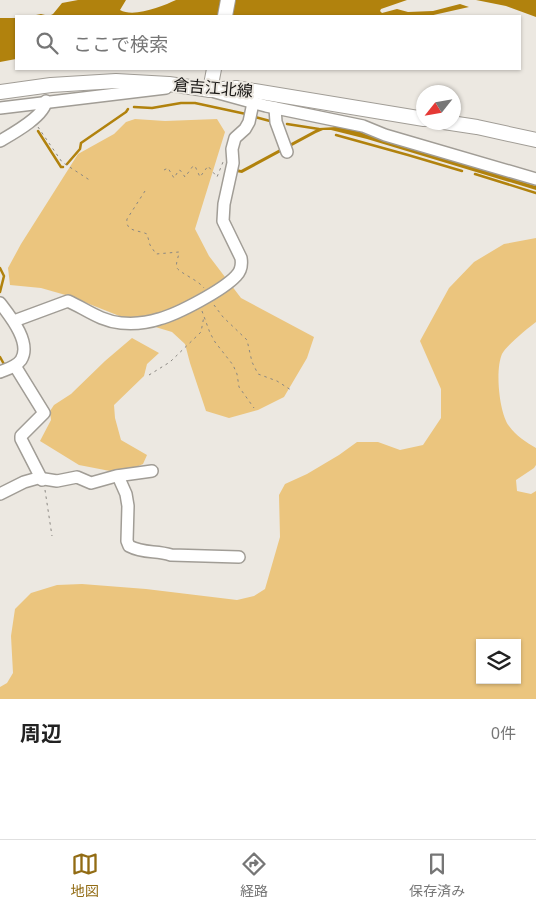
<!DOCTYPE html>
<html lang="ja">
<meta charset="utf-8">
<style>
body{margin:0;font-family:Helvetica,"Noto Sans JP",sans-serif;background:#f2f2f2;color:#222}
.controls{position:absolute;right:15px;bottom:15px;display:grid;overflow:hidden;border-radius:0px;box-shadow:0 1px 4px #0004}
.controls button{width:45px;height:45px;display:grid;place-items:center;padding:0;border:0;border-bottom:1px solid #e0e0e0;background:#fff;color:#222;font:25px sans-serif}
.compass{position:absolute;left:416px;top:85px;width:45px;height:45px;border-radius:50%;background:#fff;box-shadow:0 1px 4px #0004;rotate:239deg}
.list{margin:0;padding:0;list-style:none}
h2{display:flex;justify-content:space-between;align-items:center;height:65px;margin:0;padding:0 20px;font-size:21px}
h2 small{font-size:16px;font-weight:400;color:#767676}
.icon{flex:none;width:28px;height:28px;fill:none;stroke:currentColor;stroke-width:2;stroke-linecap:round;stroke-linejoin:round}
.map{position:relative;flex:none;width:536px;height:699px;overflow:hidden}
.search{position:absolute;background:#fff;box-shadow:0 1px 4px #0004;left:15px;right:15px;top:15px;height:55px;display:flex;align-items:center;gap:12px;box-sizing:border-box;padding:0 18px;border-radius:0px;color:#767676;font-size:19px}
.sheet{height:140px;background:#fff}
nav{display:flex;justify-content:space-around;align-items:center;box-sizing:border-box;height:70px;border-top:1px solid #e0e0e0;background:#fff;font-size:14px;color:#767676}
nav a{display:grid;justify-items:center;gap:2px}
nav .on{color:#926c14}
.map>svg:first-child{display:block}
</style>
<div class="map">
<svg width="536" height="699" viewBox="0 0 536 699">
<rect width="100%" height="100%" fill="#ece8e1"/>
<g fill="#ebc57e" fill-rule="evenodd">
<path d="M135 119 165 121 217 119 225 132 195 229 209 256 241 298 314 337 307 358 284 397 258 410 229 418 206 411 190 363 185 344 172 332 122 317 69 296 41 288 10 285 8 268 21 244 78 154 114 134 126 122Z"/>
<path d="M536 238V322C528 328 506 346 502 354 495 370 499 412 509 426 516 436 526 442 536 448V465L534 468 516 480 517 491 531 494 536 491V699H0V687L7 683 13 673 11 636 15 609 31 593 57 585 82 584 146 589 237 600 254 596 265 589 280 537 279 495 285 484 307 474 339 455 357 442H378L400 450 423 445 441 418V389L420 341 449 288 474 262 504 244ZM480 643H517V680H480Z"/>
<path d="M132 338 159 353 147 364 144 376 114 405 115 418 121 440 147 455 143 464 127 471H110L79 465 40 441 51 420 50 411 54 405 71 394 105 361Z"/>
</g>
<g fill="#b1820d">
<path d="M78 0H126L120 10C134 18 163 6 176 0H407L381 9 380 11 382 13 397 9 408 12 433 11 460 4 469 7 429 16H31L41 14 49 16 53 14 62 3Z"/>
<path d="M476 0H536V17L506 6Z"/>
<path d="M0 18H16V59L0 62Z"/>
<path d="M341 124 353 128 365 134 536 186V190L367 139 331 130H323L316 133 242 173 236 172 237 169 241 170 319 128 336 127Z"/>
</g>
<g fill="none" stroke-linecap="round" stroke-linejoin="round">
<g stroke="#b1820d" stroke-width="2.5">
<path d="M134 107 152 108 181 103H195L246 114"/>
<path d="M255 117 270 121"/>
<path d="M287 124 319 129"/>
<path d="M38 131 61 167H63"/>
<path d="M336 135 408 155 462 171"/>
<path d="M67 164 80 149 81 143 126 112 128 109"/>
<path d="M475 174 536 193"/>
<path d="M0 268 4 276 0 292"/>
<path d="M0 357 5 366"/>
</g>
<defs>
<g id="minor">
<path d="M215 92 266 106 363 126 385 135 536 179"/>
<path d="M0 108 166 88"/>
<path d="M275 108 276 122 287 152"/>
<path d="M0 141C12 134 45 116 46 101"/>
<path d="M0 303C10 316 32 343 21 360 16 367 7 369 0 372"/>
<path d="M14 321 68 301C86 309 100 321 121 323 133 324 147 323 159 319 178 314 223 290 236 276 241 271 242 264 241 258L223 221 224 204 233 163 232 149 235 138 245 129 249 122 253 103"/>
<path d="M15 366 44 413 21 436V439L42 480"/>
<path d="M118 476 126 494 128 506 127 541 129 546C144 554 156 550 171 555L239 557"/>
<path d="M0 494 24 482 38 478 57 481 77 477 91 483 116 476 152 471"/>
</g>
<g id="major">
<path d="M225 16 228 0"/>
<path d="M210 90 214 69"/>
<path d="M0 92 51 85 116 81 169 84 210 90 236 88 424 119"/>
<path d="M444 122 477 127 536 140"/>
</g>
</defs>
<use href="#minor" stroke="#a19d96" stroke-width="14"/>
<use href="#major" stroke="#a19d96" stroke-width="16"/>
<g stroke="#8a8782" stroke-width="1" stroke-dasharray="2.5 4" stroke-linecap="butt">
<path d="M38 127 62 162 91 181"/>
<path d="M164 170 168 168 174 178 179 170 181 171 185 177 193 166H195L200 177 208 166 217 177 223 162"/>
<path d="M145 191 127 219C125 232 139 230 147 234L150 245 156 254 179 252C179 256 175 264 177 268 180 273 198 280 204 288"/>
<path d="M214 305 223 317 247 340 252 362 258 374 277 381 291 390"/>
<path d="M202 311 210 333 215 342 233 365 237 374 239 387 254 408"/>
<path d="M149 375 170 362 201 332 204 316"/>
<path d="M45 490 52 536"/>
</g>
<use href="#minor" stroke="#fff" stroke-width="11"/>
<use href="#major" stroke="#fff" stroke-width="14"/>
</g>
<g text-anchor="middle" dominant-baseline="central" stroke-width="4" stroke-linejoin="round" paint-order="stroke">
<g font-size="16" fill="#191715" stroke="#ece8e1">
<text transform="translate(213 88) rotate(5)">倉吉江北線</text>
</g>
</g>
</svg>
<div class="controls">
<button><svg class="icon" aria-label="layers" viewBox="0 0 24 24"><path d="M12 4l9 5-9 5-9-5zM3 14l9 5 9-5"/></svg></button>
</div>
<svg class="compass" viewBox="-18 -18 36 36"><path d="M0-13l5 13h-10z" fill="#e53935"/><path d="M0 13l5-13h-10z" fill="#767676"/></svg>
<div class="search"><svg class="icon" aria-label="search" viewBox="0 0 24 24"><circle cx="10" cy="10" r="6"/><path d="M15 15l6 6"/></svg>ここで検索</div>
</div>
<section class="sheet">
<h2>周辺<small>0件</small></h2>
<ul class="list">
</ul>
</section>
<nav>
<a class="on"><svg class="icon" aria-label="map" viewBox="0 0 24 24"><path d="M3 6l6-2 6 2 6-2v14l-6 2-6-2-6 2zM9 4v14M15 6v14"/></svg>地図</a>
<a><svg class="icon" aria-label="directions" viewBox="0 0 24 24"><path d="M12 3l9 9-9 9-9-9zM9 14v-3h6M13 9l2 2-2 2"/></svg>経路</a>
<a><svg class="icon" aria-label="saved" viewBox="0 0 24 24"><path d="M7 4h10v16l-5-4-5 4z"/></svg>保存済み</a>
</nav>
